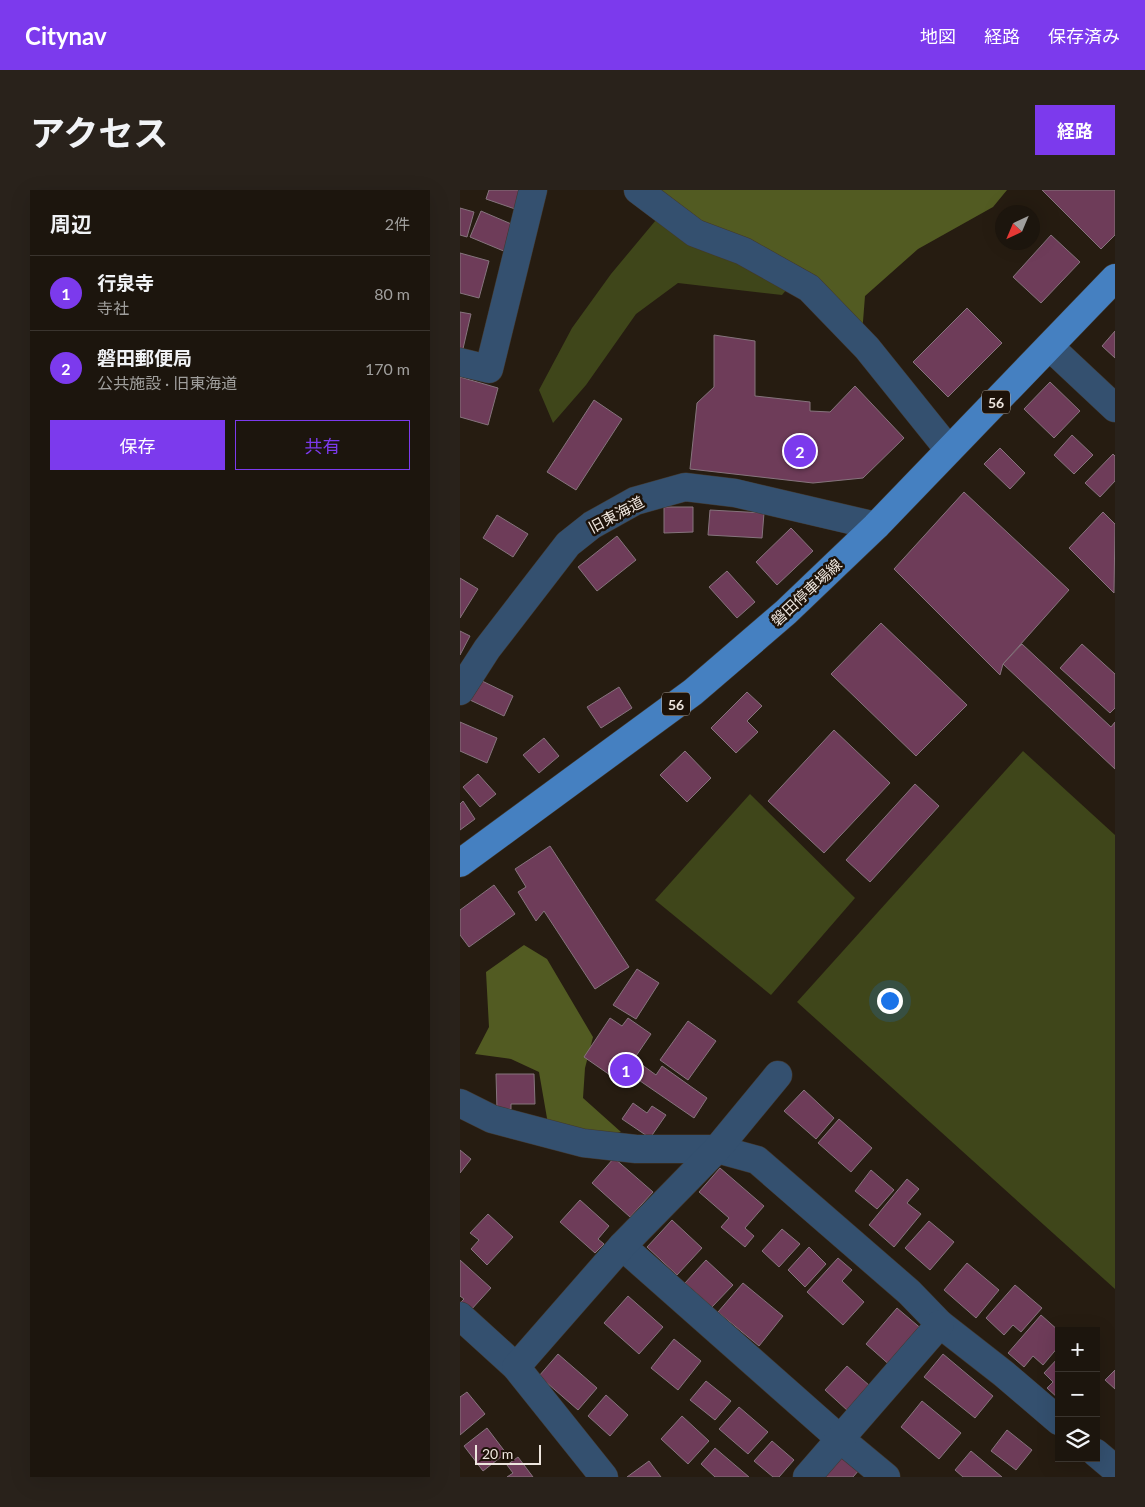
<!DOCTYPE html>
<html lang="ja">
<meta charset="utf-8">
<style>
body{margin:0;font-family:Lato,"Noto Sans JP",sans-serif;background:#29221b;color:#f1f3f6}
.controls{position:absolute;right:15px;bottom:15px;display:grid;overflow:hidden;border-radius:0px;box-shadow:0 5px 20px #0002}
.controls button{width:45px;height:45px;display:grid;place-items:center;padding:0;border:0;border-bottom:1px solid #3a342e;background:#1c150d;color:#f1f3f6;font:25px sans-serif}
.compass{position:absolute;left:535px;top:15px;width:45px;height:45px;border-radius:50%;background:#1c150d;box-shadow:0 5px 20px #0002;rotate:224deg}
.scale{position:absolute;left:15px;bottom:12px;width:66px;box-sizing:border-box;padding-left:5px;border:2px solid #ede5de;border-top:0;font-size:14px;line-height:18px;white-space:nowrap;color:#ede5de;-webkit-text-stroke:4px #1d1208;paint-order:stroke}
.you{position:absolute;left:429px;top:810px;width:18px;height:18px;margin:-12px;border:4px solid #fff;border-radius:50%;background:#1a73e8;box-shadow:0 0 0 8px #1a73e833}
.badge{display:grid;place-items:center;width:32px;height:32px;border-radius:50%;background:#7c3aed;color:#fff;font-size:16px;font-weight:700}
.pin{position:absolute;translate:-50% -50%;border:2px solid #fff;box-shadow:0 1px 5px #0006}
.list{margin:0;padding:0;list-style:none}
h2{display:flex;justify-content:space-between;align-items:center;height:65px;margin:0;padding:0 20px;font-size:21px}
h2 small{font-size:16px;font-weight:400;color:#a09f9d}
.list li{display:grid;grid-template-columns:32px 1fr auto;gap:15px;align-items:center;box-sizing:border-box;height:75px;padding:0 20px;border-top:1px solid #3a342e}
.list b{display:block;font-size:19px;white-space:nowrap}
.list p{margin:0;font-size:16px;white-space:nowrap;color:#a09f9d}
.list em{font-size:16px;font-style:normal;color:#a09f9d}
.actions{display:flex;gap:10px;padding:15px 20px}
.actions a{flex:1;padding:11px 0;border:1px solid #7c3aed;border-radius:0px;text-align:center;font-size:18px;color:#7c3aed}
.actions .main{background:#7c3aed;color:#fff}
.icon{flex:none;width:28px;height:28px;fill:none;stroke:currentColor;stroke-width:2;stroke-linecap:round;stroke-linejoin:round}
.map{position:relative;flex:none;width:655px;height:1287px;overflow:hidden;border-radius:0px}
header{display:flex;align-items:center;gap:30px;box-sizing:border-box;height:70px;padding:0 25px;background:#7c3aed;color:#fff}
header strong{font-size:24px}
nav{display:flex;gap:28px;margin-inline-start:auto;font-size:18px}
.intro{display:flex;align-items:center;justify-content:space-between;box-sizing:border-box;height:120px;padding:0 30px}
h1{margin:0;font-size:35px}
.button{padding:12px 22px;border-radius:0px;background:#7c3aed;color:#fff;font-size:18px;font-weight:700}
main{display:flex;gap:30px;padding:0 30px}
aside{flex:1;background:#1c150d;border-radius:0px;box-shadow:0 5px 20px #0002}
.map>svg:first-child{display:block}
</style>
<header>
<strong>Citynav</strong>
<nav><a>地図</a><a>経路</a><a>保存済み</a></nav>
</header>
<div class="intro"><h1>アクセス</h1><a class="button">経路</a></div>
<main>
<aside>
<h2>周辺<small>2件</small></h2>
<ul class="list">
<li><span class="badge">1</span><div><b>行泉寺</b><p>寺社</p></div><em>80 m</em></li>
<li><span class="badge">2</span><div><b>磐田郵便局</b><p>公共施設 · 旧東海道</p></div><em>170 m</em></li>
</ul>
<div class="actions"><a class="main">保存</a><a>共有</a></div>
</aside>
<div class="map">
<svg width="655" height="1287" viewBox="0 0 655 1287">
<rect width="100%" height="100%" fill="#261c11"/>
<g fill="#3f461a">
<path d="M201 24 333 92 322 105 218 93 176 124 126 195 93 233 79 200 112 138 151 84Z"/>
<path d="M563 561 655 645V1099L337 812Z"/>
<path d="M290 604 395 708 311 805 195 710Z"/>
</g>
<g fill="#525b22">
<path d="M171 0H547L533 17 458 59 405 106 401 157 347 103Z"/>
<path d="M64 755 87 769 133 847 125 878 123 908 161 942 133 950 88 934 79 882 51 869 15 864 29 837 26 782Z"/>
</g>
<g fill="#6e3c59" stroke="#86747d">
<path d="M29 0H68L61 21 26 9Z"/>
<path d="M582 0H655V45L641 59Z"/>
<path d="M0 18 14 22 7 47 0 45Z"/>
<path d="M21 21 56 36 46 62 10 47Z"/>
<path d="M591 45 620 72 581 113 553 87Z"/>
<path d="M0 63 29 71 19 108 0 103Z"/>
<path d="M507 118 542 153 488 207 453 172Z"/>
<path d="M0 122 11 124 2 163 0 162Z"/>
<path d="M655 141V168L642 156Z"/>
<path d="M254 145 295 151V206L350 212V221L370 222 395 196 444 248 403 288 353 293 230 279 237 213 254 197Z"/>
<path d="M0 187 38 198 28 235 0 227Z"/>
<path d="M590 192 620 221 594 248 564 219Z"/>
<path d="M134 210 162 229 116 300 87 282Z"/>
<path d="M612 245 633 265 614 284 594 265Z"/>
<path d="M540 258 565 283 550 299 524 274Z"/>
<path d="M653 264 655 266V291L640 307 625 293Z"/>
<path d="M504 302 609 400 543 474 540 485 434 379Z"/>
<path d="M204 317H233V342L204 343Z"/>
<path d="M250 320 304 323 302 348 248 345Z"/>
<path d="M643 322 655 334 654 403 609 358Z"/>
<path d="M37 325 68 344 53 367 23 348Z"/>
<path d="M331 338 353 361 317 395 296 372Z"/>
<path d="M157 346 176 370 137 401 118 377Z"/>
<path d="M267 381 295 412 277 428 249 397Z"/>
<path d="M0 388 18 399 0 428Z"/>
<path d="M421 433 507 515 456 566 371 484Z"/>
<path d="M0 441 10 446 0 465Z"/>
<path d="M562 454 651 537 655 532V579L543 474Z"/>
<path d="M622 454 655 484V518L650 523 600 478Z"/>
<path d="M20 490 53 506 44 526 10 510Z"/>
<path d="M159 497 172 518 141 538 127 517Z"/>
<path d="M287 502 302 516 287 531 298 542 276 563 251 538Z"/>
<path d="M0 532 37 548 27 573 0 561Z"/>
<path d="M374 540 430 593 364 663 308 611Z"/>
<path d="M84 548 99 566 79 583 63 565Z"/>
<path d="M225 561 251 588 227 612 200 585Z"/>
<path d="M18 584 36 604 20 617 3 597Z"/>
<path d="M455 594 479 616 410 692 386 670Z"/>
<path d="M3 611 15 629 0 640V614Z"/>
<path d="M90 656 169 777 135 799 84 721 76 731 58 702 66 697 55 679Z"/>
<path d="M34 695 55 724 9 757 0 745V720Z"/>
<path d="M177 779 199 793 176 829 153 815Z"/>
<path d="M150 828 162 836 168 828 191 844 174 869 196 885 202 876 247 908 234 928 170 884 163 894 124 867Z"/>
<path d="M228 831 256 851 228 890 200 870Z"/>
<path d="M36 884H74L75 914H51V919L37 920Z"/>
<path d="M344 900 374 928 356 949 324 921Z"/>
<path d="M173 913 187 923 192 916 206 925 190 948 162 929Z"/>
<path d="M379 929 412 958 391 982 358 953Z"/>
<path d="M0 960 11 969 0 983Z"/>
<path d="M154 968 193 1002 170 1027 132 993Z"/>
<path d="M260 978 304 1016 285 1038 294 1046 285 1057 261 1037 269 1028 239 1002Z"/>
<path d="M411 980 434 1000 417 1019 395 1001Z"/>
<path d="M447 989 459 999 447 1013 461 1024 434 1057 409 1035Z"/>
<path d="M120 1010 149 1036 138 1049 144 1054 135 1063 100 1032Z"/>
<path d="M28 1024 53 1047 27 1075 11 1059 19 1050 10 1043Z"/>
<path d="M212 1030 242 1058 217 1085 187 1057Z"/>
<path d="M469 1031 494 1052 470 1080 445 1058Z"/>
<path d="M322 1039 340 1054 319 1077 302 1061Z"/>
<path d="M349 1057 366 1074 345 1097 328 1080Z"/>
<path d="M378 1068 392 1080 382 1091 404 1112 383 1135 347 1102Z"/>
<path d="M0 1070 31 1098 10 1121 1 1112 4 1109 0 1106Z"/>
<path d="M246 1070 273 1095 252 1117 225 1093Z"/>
<path d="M507 1073 539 1100 516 1128 484 1100Z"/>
<path d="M283 1093 323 1126 299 1156 258 1122Z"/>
<path d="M555 1095 582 1118 561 1142 553 1135 544 1145 526 1128Z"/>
<path d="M168 1106 203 1137 179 1164 144 1133Z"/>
<path d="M437 1118 464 1141 432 1177 406 1154Z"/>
<path d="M581 1125 599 1141V1156L583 1175 573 1166 564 1177 548 1163Z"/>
<path d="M214 1149 241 1171 218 1200 191 1178Z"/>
<path d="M98 1164 137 1198 118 1220 79 1186Z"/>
<path d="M483 1164 533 1206 515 1228 464 1187Z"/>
<path d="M599 1167V1209L587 1198 593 1192 584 1183Z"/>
<path d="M387 1176 410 1196 388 1221 365 1200Z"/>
<path d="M655 1180V1199L645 1190Z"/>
<path d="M246 1191 271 1211 255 1230 230 1210Z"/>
<path d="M7 1202 25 1224 0 1245V1207Z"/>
<path d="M146 1205 168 1225 150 1246 128 1226Z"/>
<path d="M462 1211 501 1243 479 1269 441 1237Z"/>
<path d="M279 1217 308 1242 288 1264 259 1239Z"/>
<path d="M222 1226 249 1251 228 1274 201 1249Z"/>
<path d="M27 1238 46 1263 23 1281 4 1256Z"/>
<path d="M547 1240 572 1260 556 1280 531 1261Z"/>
<path d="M312 1251 334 1270 319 1287H313L294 1271Z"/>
<path d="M255 1258 289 1287H255L241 1274Z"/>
<path d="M511 1261 542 1287H503L495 1280Z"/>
<path d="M384 1265 400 1279 393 1287H365Z"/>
<path d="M58 1267 73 1287H47L53 1283 47 1275Z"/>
<path d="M189 1271 201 1287H167Z"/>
</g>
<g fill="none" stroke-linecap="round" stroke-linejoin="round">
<defs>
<g id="minor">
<path d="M178 0 235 43 283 61 349 98 407 158 489 260"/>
<path d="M590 157 655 218"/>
<path d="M0 172 29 179 73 0"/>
<path d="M0 501 27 459 108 354 132 335 175 311 225 297 275 303 416 336"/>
<path d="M0 913 32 929 123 953 176 959H257L297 970 449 1102 480 1134 544 1184 599 1231"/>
<path d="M162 1056 379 1248 426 1287"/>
<path d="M0 1126 56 1177"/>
<path d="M636 1263 655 1279"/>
<path d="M144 1287 56 1177 162 1056 257 959 318 885"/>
<path d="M347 1287 480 1134"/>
</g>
<path id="major" d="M0 673 233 502 326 422 416 336 655 88"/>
</defs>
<use href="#minor" stroke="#42382e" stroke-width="29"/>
<use href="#major" stroke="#42382e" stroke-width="29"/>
<use href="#minor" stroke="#34506f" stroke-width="28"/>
<use href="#major" stroke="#4580c1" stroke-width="28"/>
</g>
<g text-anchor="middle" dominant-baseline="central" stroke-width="5" stroke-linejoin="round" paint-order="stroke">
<g fill="#1d1208" stroke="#afa69e" stroke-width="1">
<rect x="522" y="200.5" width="28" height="23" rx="4"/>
<rect x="202" y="502.5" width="28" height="23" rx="4"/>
</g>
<g font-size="14" font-weight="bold" fill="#ede5de">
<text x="536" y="212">56</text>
<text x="216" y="514">56</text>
</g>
<g font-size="15" fill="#ede5de" stroke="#1d1208">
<text transform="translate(156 324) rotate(-28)">旧東海道</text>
<text transform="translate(346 402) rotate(-43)">磐田停車場線</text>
</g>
</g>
</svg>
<div class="controls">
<button>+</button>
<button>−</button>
<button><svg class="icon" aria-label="layers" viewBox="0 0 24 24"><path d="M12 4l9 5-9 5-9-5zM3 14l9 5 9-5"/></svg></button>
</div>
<svg class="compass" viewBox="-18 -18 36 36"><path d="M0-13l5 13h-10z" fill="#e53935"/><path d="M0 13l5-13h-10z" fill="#a09f9d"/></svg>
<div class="scale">20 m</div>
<div class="you"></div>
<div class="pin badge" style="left:166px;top:880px">1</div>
<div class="pin badge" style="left:340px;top:261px">2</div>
</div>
</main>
